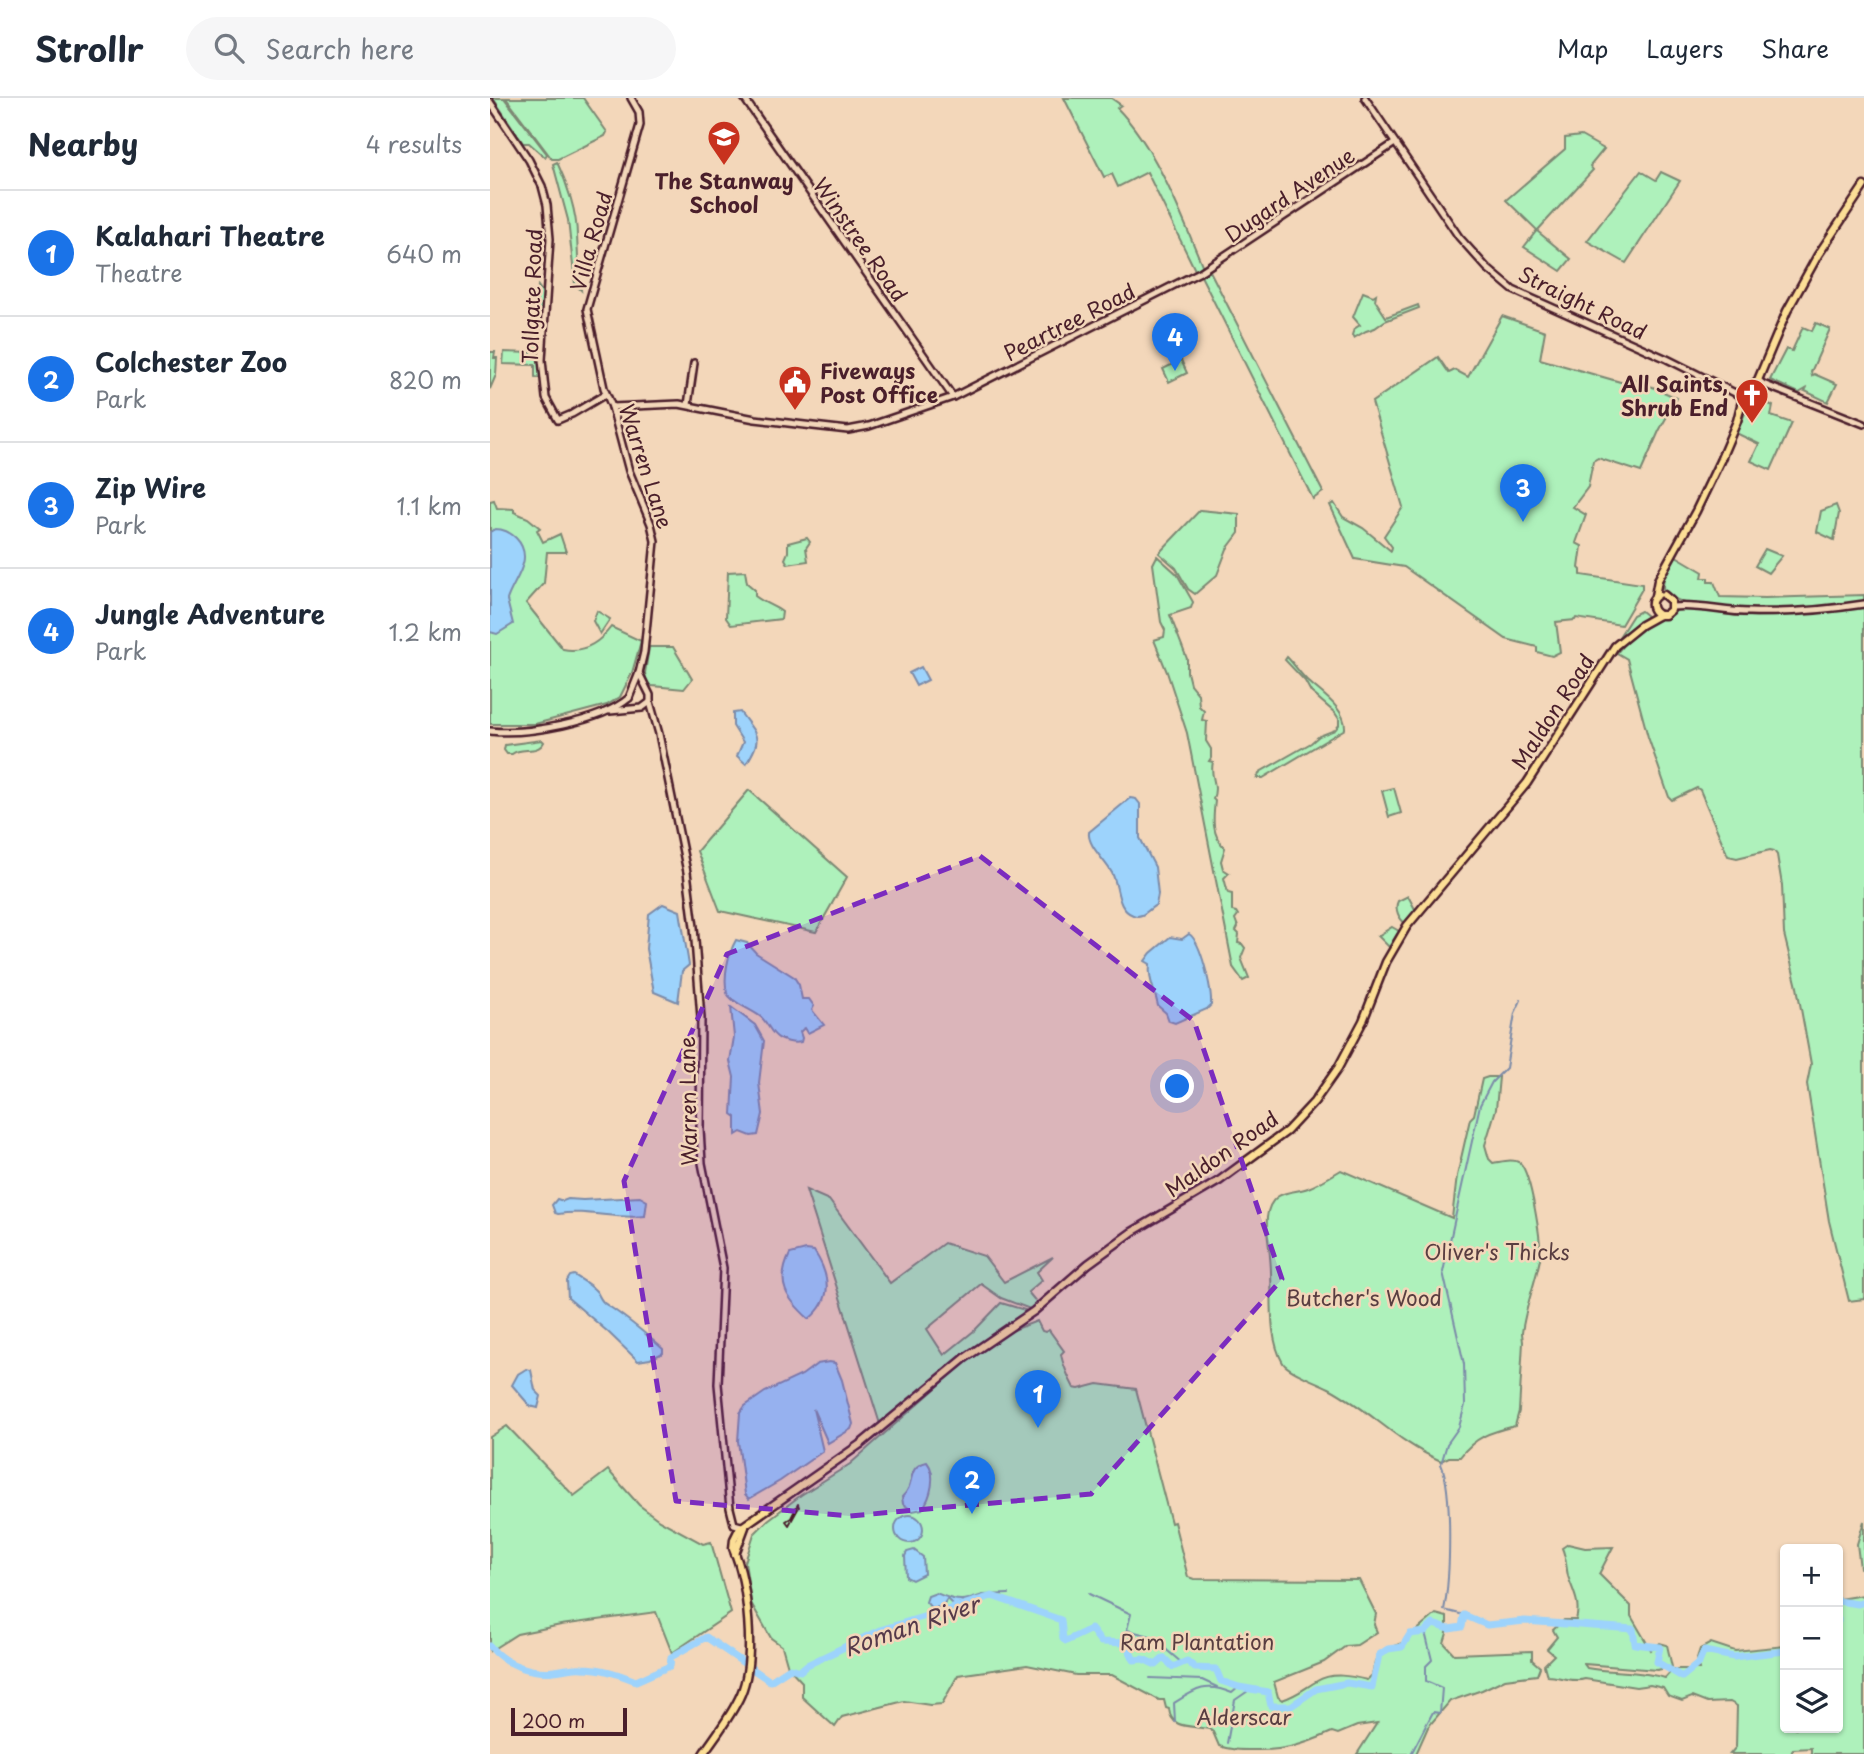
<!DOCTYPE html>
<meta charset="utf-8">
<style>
body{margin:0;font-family:"Playpen Sans",sans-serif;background:#f6f6f7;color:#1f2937}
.controls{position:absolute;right:21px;bottom:21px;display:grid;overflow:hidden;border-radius:7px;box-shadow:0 2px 5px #0004}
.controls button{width:63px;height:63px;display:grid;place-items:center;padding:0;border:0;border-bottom:2px solid #e0e1e3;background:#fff;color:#1f2937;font:35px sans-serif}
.scale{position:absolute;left:21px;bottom:18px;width:116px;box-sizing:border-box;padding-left:7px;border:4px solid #4a1f2b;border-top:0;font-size:19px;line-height:24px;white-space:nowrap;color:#4a1f2b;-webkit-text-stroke:5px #f3d7ba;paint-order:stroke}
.you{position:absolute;left:688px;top:989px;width:24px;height:24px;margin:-18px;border:5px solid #fff;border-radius:50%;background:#1a73e8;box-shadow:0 0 0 10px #1a73e833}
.badge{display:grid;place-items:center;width:46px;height:46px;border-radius:50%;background:#1a73e8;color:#fff;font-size:23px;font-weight:700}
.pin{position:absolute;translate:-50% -58px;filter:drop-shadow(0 2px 4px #0008)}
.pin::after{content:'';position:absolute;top:37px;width:24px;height:21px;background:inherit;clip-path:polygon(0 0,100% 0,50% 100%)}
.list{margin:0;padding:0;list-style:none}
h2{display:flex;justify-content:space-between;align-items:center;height:91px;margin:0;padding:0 28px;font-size:30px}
h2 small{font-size:23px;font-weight:400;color:#747a83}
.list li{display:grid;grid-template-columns:46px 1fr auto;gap:21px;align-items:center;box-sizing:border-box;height:126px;padding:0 28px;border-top:2px solid #e0e1e3}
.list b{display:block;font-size:26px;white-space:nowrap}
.list p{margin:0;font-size:23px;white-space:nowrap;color:#747a83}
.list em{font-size:23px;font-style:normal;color:#747a83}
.icon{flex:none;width:38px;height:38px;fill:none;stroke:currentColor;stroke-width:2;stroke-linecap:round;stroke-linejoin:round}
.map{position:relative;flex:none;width:1374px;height:1656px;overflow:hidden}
header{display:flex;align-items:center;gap:42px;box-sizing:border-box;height:98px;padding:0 35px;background:#fff;border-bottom:2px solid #e0e1e3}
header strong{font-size:33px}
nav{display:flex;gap:38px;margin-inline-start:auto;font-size:24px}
.search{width:490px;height:63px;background:#f6f6f7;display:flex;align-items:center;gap:18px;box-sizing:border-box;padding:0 24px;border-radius:38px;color:#747a83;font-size:26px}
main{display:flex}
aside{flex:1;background:#fff}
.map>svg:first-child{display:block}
</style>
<header>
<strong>Strollr</strong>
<div class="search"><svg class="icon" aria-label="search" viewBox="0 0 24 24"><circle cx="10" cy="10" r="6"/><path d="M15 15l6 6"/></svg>Search here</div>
<nav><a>Map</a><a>Layers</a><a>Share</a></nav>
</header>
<main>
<aside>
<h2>Nearby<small>4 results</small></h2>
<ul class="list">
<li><span class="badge">1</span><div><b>Kalahari Theatre</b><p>Theatre</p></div><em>640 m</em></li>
<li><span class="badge">2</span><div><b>Colchester Zoo</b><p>Park</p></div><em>820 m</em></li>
<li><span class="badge">3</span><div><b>Zip Wire</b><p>Park</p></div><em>1.1 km</em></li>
<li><span class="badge">4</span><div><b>Jungle Adventure</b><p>Park</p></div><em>1.2 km</em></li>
</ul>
</aside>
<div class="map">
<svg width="1374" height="1656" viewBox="0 0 1374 1656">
<rect width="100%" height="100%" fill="#f3d7ba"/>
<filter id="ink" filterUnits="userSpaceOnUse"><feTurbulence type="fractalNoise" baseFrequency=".0143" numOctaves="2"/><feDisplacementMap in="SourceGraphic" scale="14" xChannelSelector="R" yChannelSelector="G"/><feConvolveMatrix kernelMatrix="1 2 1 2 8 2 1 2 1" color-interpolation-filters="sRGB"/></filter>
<g filter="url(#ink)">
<g fill="#aef1bb" stroke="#7c8873" stroke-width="2">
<path d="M3 0H14L57 56 55 59 39 45H33Z"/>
<path d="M16 0H93L117 34 115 38 68 61H62Z"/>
<path d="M574 0H621L631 7 627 10C667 51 691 117 713 169L706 174 657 74 628 89 622 76 614 79Z"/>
<path d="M1091 38 1114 51 1100 68 1103 72 1047 133 1081 161 1071 173 1034 149 1047 132 1016 102 1075 51V40Z"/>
<path d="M67 64C77 85 87 115 87 138 88 156 88 174 91 192L85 186 78 122 63 66Z"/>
<path d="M1151 73 1166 82 1171 74 1190 83 1136 165 1097 143Z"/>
<path d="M720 173 833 394 823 401 711 178Z"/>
<path d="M48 188 53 195 49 256 50 280 45 279V267L13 266 14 254 41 255Z"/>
<path d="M873 194 883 198 886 196 885 202 896 219 928 207 929 210 895 223 885 230 876 233 864 240 862 237 864 231 870 227 863 219Z"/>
<path d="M1012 218 1055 233 1050 261 1141 287 1145 281 1187 300 1169 333 1151 374 1108 360 1103 363 1098 389 1083 409 1096 417 1086 445 1092 448 1089 470 1091 472V477L1152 486V491L1131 527 1086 520 1085 522 1066 524 1070 554 1062 558 1047 554V549L1016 541 914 469 865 461 840 407 844 405 853 419 873 430 901 453 902 449 894 438 913 409 882 304 948 259 959 275 965 272 978 279Z"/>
<path d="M1326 225 1340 231 1321 274 1322 278 1324 276 1347 286 1338 304 1315 293 1316 291 1309 295 1280 282 1296 251 1302 253 1313 229 1322 233Z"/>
<path d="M0 254H5L4 260H7L6 277 0 291Z"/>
<path d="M691 262 697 275 679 284 673 271Z"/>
<path d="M1263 298 1283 308 1281 318 1302 325 1281 372 1261 363 1269 346 1246 335Z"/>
<path d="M4 402 7 410 24 411V414L38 420 50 430 47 432 53 444 70 436 76 454H57L54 485 36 505 73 551C93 555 109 545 121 529L151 543 142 575 130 599 117 607 45 626H0V403Z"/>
<path d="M1346 407 1349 415 1344 442 1327 434 1331 413Z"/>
<path d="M710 412 749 416V435L737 451 727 477 705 496 698 491 686 470 669 455Z"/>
<path d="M317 440 320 444 316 450 318 463 298 466 295 461 298 454V445Z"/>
<path d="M1275 451 1292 458 1278 475 1265 468Z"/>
<path d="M667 458 687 476 703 504 701 510 680 517 697 561V574L700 586 708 596 709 608 714 613 712 622 717 623 716 643 721 651V660L719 663 723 664C719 679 729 685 723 701L725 703C723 720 721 737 735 750L731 763 733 771 739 775 734 780 738 795 742 796V813L746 814 748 817 745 821 748 829 746 833 749 836 748 845 752 846 755 850 751 860 759 880 753 883 743 869 697 635 677 574 664 542 674 539 675 532 671 524 663 466Z"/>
<path d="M1186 458 1213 474 1212 480H1218V484H1224L1230 499 1275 500 1374 497V503C1336 508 1193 526 1173 490L1174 477Z"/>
<path d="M255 473 257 485 265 492V498C275 506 285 508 292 514L291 521 241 527 236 520 238 474Z"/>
<path d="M1374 509V1201L1359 1203 1339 1123 1317 986 1321 966 1307 889 1294 836 1292 787 1287 757 1284 753 1280 752 1247 760 1238 758 1210 692 1207 690 1182 702 1179 699 1158 639 1137 561 1127 555C1139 537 1164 520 1184 513 1204 506 1228 517 1249 518 1290 520 1333 514 1374 509Z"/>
<path d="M107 513 120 521 110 536 103 523Z"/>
<path d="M1151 513 1157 518 1125 545 1143 517Z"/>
<path d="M159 549H183L202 581 194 591 162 588 157 585 155 575Z"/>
<path d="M797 559C805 567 811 577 819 584 832 596 856 611 855 631L773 680H767L770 674 821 645 829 638 845 632 849 627V621L845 615 821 594 815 583 795 562Z"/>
<path d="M52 642 54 644C47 657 32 648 22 656H17L14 652 15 647Z"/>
<path d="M904 690 911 715 899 719 892 693Z"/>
<path d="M259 692 357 779 326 834 230 813 207 753Z"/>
<path d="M918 798 926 813 916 826C909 821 904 811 908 803Z"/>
<path d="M902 829 909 833 899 849 888 838Z"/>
<path d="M998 979H1009L1006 1011 995 1047 999 1061 1003 1065C1011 1064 1023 1060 1030 1065 1041 1075 1052 1146 1050 1161 1045 1186 1035 1210 1032 1235L1033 1244 1029 1313 1025 1328C1001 1334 986 1338 970 1359H959L951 1363C908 1345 879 1311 839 1290 827 1284 799 1274 793 1265 776 1235 784 1193 780 1159 779 1141 770 1112 787 1099 797 1092 808 1094 818 1090 829 1086 841 1078 851 1072L962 1120 967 1078 980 1021 984 1017 992 981Z"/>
<path d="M316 1092 339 1102 400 1185 454 1145 494 1158 514 1184 563 1159 547 1174 552 1182 538 1194 548 1206 540 1211 511 1200 491 1186 437 1231 454 1257 485 1232 511 1205 535 1212 531 1217 474 1256 390 1326Z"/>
<path d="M547 1223 552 1233 555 1234 559 1232 574 1253 571 1256C572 1264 579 1281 584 1290L589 1291 608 1286 646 1291 681 1425 684 1424 698 1479 704 1481 869 1482 886 1516 884 1527 887 1534 867 1547 856 1548 834 1564 784 1584 788 1599 792 1602C806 1598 815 1590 827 1583 842 1574 861 1578 877 1582L882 1577 885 1563 893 1552 912 1545 946 1516 957 1519V1535L954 1545 964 1556 1042 1553V1562L1050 1569 1047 1577 1015 1581 992 1592 960 1603 938 1629 926 1656H867L887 1625 867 1628 848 1636 842 1634C813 1647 794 1653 762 1652 749 1652 740 1652 729 1648L723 1634 719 1631C701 1627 681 1632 679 1611L676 1610 674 1602H669L622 1577H586L537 1567 468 1577 452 1606 440 1607 414 1603 352 1619 345 1629 312 1599V1584L298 1569 292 1548 281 1540 261 1505 255 1464 264 1436 278 1422 311 1397 360 1366 480 1260 513 1236Z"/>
<path d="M17 1328 84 1398 118 1372 149 1407 169 1422 213 1446 221 1444 241 1515 182 1555 166 1514 71 1527 27 1536 0 1553V1339Z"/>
<path d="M1374 1423V1471L1370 1470 1367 1446Z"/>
<path d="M1078 1446 1095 1450 1123 1449 1109 1476 1141 1508V1518L1161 1552 1170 1545 1177 1547 1182 1569 1167 1572 1094 1566 1097 1570C1123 1575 1150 1572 1175 1580L1183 1571H1209L1207 1560 1210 1551 1221 1545 1245 1553 1295 1548V1630H1348V1501L1374 1497V1656H1321V1650L1303 1651 1301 1656H1240L1246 1649 1247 1608 1240 1604 1217 1605 1202 1599 1192 1603 1178 1598 1173 1590 1160 1587 1146 1589 1095 1581C1083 1585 1070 1578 1057 1578L1054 1567 1064 1557 1057 1551 1067 1539 1063 1532 1074 1522H1086C1091 1505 1083 1494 1078 1478 1076 1468 1076 1459 1072 1450Z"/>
</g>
<g fill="#9dd3fc" stroke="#7c8ba8" stroke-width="2">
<path d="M5 431C13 431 20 434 26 440 46 461 23 482 17 502L23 526 7 536 0 534V434Z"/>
<path d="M431 569 438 582 426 588 419 575Z"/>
<path d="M250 614C267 638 274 639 256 666L247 658 253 644 243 628V615Z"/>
<path d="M640 700 646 701 650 706V740L665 769 668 796 666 807C658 811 653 821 643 817 626 811 629 788 622 775 615 762 597 747 599 734Z"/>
<path d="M173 806 190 813 199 867 192 873 188 904 164 894 156 851 159 816Z"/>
<path d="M699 836C711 843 722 892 721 907L717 911 685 925 679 923 676 915 668 908C665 893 658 881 660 866L655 863 661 855 680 839 692 841Z"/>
<path d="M246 842 257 845 266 855 304 879 309 887 312 901H319L324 908 322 912 334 927 318 935 315 930 313 931 310 934 312 940 311 944C304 946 297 944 290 941 281 937 279 927 272 920 265 913 240 904 237 895 233 879 238 856 246 842Z"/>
<path d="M241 909 265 927 274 943 269 985 273 1016 268 1037 261 1038 251 1034 246 1037V1019L242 1016 244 979 240 963 244 939Z"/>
<path d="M150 1099 157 1103 155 1118C126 1122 97 1111 68 1116L65 1115 62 1107 67 1101 73 1103 78 1101 93 1102Z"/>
<path d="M316 1152 324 1153C340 1177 344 1201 319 1221 297 1201 285 1186 300 1156Z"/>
<path d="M84 1177C92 1182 101 1187 107 1194 110 1199 111 1204 117 1207 137 1220 156 1236 173 1251V1255L160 1261 148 1263 118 1234 78 1200 77 1183 80 1178Z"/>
<path d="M339 1264 345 1265 352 1282 363 1326 361 1331 338 1345 323 1311 333 1353 290 1383 259 1401 255 1396 248 1343 250 1315 255 1308 275 1294 312 1277 327 1266Z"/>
<path d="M36 1271 41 1272 45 1292 51 1298 48 1310 40 1308 22 1287 28 1276Z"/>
<path d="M437 1364C447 1376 441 1400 432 1411L423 1413 413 1406 412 1399C427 1385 415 1369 437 1364Z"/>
<circle cx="419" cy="1431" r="14"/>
<path d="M424 1452 433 1459 434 1476 422 1482 416 1479 415 1458 417 1454Z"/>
<path d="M446 1495C456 1499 466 1504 479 1501L464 1508 457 1501 452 1509 441 1510 436 1504 438 1498Z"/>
</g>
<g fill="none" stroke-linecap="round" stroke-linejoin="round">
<g stroke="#7c8ba8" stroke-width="2">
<path d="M599 1496 641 1516 637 1532 660 1538 692 1565"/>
<path d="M477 1502 493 1497 519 1496"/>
<path d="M974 1517 954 1512C960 1482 963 1393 951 1366L957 1346 969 1329 975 1307 974 1266 953 1174 990 1007 1002 984 1016 970 1025 915 1031 902"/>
<path d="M660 1580 712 1582 727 1589"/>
<path d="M685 1624 684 1605C706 1591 716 1584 742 1595L749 1589"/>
<path d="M737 1645 745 1602 761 1591"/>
<path d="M921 1656 943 1614 950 1615 952 1590 936 1583V1568L942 1562 935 1534"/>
</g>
<g stroke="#9dd3fc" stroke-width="7">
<path d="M1348 1503 1368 1506 1374 1504"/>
<path d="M1348 1521V1523"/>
<path d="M0 1548C13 1566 42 1576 64 1573 74 1572 83 1569 92 1570 112 1570 128 1576 146 1583L180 1568 181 1559 216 1539 280 1583 300 1570 310 1573 317 1567 390 1532 502 1498 571 1522 573 1541 576 1543 601 1531 611 1544 636 1545 644 1562 653 1561 666 1567 674 1560 683 1569 697 1563 705 1570 726 1571 731 1583 749 1589 778 1594 781 1608H801L826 1591 857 1585 882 1589 889 1557 898 1551 912 1549 920 1536 935 1534 943 1526 959 1531 972 1529 974 1517 997 1527 1035 1523 1143 1531 1145 1546 1170 1549 1167 1564 1192 1579 1209 1565 1214 1553 1244 1559 1295 1553"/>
</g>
<defs>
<g id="minor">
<path d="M254 0 463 299"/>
<path d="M875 0 969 139 997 170 1023 192 1177 261 1253 299"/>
<path d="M0 4 39 62 52 88 57 107 60 141 52 262 56 300 68 322 82 316 116 296"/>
<path d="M1268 282 1273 286 1374 326"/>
<path d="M198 307 204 265"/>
<path d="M122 309 189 306 265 321 323 328 358 332 379 328 463 299 710 174 905 45"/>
<path d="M1182 509C1207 506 1234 514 1259 514 1298 515 1336 512 1374 506"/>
<path d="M149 575 160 597V604L169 636 197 774 204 829 211 920 210 1031 212 1065 233 1170 228 1286 240 1410 244 1426 255 1429"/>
<path d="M139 600 149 575 154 554 165 443 161 426 139 373 122 309 114 290 97 211 150 27 149 14 141 0"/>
<path d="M120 613 152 610 160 604"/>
<path d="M0 633C36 637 111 624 139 600"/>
</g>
<g id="major">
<path d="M1168 497C1159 502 1160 512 1169 517"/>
<path d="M1165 498 1168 482 1206 413 1230 363 1247 323 1253 299 1268 282 1297 213 1328 157 1374 88"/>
<path d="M245 1456 255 1429"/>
<path d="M213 1656C226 1637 242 1617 251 1596 266 1561 258 1485 243 1450L244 1441 249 1431 372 1345 475 1260 544 1213 598 1166 642 1134 729 1083 797 1033 824 1004 848 970 873 923 896 864 917 828 1037 685 1125 548 1151 527 1169 517H1175L1181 512V503L1174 497"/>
</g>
</defs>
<use href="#minor" stroke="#4a1f2b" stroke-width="10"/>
<use href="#major" stroke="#4a1f2b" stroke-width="11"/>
<use href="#minor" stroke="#f3d7ba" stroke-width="5"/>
<use href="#major" stroke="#fcde96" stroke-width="6"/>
<path stroke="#4a1f2b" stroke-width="2" d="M308 1406 309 1409 299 1427 296 1423 301 1420Z"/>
</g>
</g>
<path fill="#7b2cbf" fill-opacity="0.2" stroke="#7b2cbf" stroke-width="5" stroke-dasharray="14 9" stroke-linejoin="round" d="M490 758 704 923 792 1181 601 1396 360 1418 186 1403 134 1083 237 856Z"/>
<defs>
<symbol id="school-pin" viewBox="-11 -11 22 30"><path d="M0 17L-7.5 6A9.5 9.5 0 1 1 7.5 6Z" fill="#c8321e" stroke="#f3d7ba"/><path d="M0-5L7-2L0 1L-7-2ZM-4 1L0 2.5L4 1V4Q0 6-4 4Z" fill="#fff"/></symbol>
<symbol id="civic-pin" viewBox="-11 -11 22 30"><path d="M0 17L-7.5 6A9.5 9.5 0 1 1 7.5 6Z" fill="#c8321e" stroke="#f3d7ba"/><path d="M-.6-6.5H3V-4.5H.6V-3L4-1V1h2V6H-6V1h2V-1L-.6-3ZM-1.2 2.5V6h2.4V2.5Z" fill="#fff"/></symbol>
<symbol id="church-pin" viewBox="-11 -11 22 30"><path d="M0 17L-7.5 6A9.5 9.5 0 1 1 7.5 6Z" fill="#c8321e" stroke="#f3d7ba"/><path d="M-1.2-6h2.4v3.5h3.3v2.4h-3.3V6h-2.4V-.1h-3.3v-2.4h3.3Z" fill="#fff"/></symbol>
</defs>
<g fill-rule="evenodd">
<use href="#school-pin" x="215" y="20" width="38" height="52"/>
<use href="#civic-pin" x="286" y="265" width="38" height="52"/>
<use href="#church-pin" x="1243" y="278" width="38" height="52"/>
</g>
<g text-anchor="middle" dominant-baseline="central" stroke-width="5" stroke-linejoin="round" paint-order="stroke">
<g font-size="21" font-weight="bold" fill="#4a1f2b" stroke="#f3d7ba">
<text x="234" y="82">The Stanway<tspan x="234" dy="24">School</tspan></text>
<text x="330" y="272" text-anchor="start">Fiveways<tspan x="330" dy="24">Post Office</tspan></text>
<text x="1238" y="285" text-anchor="end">All Saints,<tspan x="1238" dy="24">Shrub End</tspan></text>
</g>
<g font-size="21" fill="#4a1f2b" stroke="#f3d7ba">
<text transform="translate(799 96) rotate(-34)">Dugard Avenue</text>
<text transform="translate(371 141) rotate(55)">Winstree Road</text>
<text transform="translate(100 143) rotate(-74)">Villa Road</text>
<text transform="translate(41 198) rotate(-88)">Tollgate Road</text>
<text transform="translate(1093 204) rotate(26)">Straight Road</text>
<text transform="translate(579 223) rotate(-27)">Peartree Road</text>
<text transform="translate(157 368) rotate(72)">Warren Lane</text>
<text transform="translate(1062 613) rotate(-57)">Maldon Road</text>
<text transform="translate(197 1003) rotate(-91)">Warren Lane</text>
<text transform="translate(731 1055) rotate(-35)">Maldon Road</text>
</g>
<g font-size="21" fill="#593e41" stroke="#f3d7ba">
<text x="1007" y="1153">Oliver's Thicks</text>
<text x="874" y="1199">Butcher's Wood</text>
<text x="707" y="1543">Ram Plantation</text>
<text x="754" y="1618">Alderscar</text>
</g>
<g font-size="23" font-style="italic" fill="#563a4a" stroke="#f3d7ba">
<text transform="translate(421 1527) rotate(-19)">Roman River</text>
</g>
</g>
</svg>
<div class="controls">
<button>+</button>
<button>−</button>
<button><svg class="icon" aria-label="layers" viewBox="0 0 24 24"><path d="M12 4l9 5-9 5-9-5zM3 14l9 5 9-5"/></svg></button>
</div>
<div class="scale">200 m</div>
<div class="you"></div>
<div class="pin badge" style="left:548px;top:1330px">1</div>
<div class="pin badge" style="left:482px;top:1416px">2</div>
<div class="pin badge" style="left:1033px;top:424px">3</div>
<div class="pin badge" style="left:685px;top:273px">4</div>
</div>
</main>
